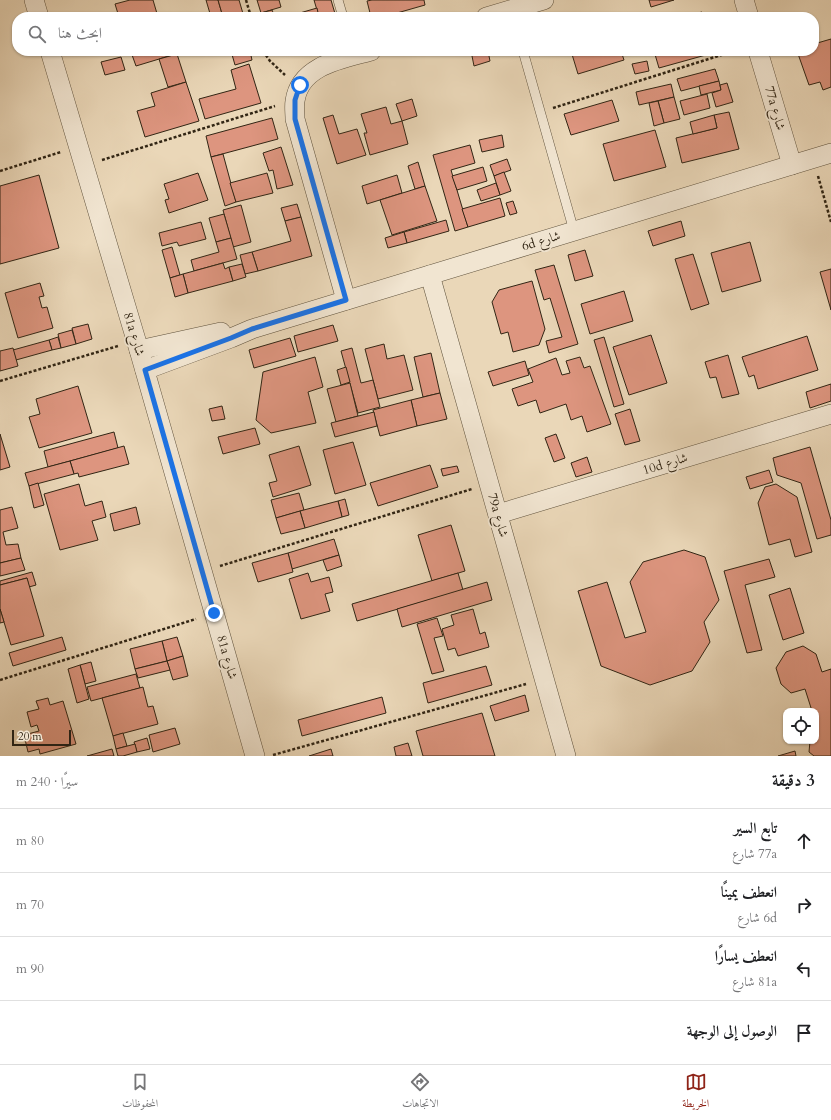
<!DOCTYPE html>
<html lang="ar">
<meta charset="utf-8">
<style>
body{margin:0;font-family:Cardo,Amiri,serif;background:#f6f6f6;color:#202124;direction:rtl}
.controls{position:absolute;right:12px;bottom:12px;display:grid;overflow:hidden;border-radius:8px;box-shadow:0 1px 3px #0004}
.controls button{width:36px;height:36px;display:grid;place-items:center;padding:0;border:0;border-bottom:1px solid #e0e0e0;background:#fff;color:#202124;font:20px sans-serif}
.scale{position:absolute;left:12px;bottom:10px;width:59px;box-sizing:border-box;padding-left:4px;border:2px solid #312514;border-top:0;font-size:11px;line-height:14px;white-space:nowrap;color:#312514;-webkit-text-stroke:3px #f1e5d1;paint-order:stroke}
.stop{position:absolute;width:12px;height:12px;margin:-9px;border:3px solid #1a73e8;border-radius:50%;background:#fff}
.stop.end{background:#1a73e8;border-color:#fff;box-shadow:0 1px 4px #0008}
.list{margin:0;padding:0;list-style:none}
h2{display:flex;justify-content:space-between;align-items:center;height:52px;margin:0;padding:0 16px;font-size:17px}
h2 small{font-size:13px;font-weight:400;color:#757577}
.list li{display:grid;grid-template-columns:26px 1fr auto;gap:12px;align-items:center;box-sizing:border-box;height:64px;padding:0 16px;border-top:1px solid #e0e0e0}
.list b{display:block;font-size:15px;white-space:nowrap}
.list p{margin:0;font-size:13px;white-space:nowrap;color:#757577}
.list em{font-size:13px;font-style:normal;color:#757577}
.icon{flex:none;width:22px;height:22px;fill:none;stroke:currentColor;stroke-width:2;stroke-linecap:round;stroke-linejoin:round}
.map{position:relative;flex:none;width:831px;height:756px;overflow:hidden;direction:ltr}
.search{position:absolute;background:#fff;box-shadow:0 1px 3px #0004;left:12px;right:12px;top:12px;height:44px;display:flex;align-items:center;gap:10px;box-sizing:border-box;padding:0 14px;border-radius:16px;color:#757577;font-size:15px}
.sheet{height:308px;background:#fff}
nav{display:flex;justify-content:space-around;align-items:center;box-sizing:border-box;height:56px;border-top:1px solid #e0e0e0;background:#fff;font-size:11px;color:#757577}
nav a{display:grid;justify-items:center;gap:2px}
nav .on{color:#8f2418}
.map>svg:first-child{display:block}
</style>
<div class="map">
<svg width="831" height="756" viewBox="0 0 831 756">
<rect width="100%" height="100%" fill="#ead7b8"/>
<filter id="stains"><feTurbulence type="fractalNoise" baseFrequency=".005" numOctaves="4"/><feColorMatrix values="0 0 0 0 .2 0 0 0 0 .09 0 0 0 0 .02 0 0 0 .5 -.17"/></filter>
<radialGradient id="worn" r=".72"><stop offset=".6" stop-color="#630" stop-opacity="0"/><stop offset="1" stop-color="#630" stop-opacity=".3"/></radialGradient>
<g fill="#dd957f" stroke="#312514">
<path d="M130 0H153L158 17H119L115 4Z"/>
<path d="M206 0H218L223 17H211Z"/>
<path d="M218 0H239L244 17H223Z"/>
<path d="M257 0H279L281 7 261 13Z"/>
<path d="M314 0H331L336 17H319Z"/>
<path d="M372 0H424L425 5 383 17H371L367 1Z"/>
<path d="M649 0H674L651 7Z"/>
<path d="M317 8 319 17H286Z"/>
<path d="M272 10 275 17H263L261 13Z"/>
<path d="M702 12 704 17H685V16Z"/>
<path d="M831 39V87L823 90 820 82 809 85 797 51H814V44Z"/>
<path d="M133 51H167L169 56 136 66 131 52Z"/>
<path d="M167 51H177V54L169 56Z"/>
<path d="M231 51H250L252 60 235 65Z"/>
<path d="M471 51H488L490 61 474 66Z"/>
<path d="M571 51H621L624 60 578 74Z"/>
<path d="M654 51H713V53L659 68Z"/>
<path d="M177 54 186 82 168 87 159 59Z"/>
<path d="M121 57 125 70 105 75 101 62Z"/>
<path d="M647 61 649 71 635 74 632 64Z"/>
<path d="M249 64 261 103 205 119 199 99 236 89 231 70Z"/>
<path d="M715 69 719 81 681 91 677 79Z"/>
<path d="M719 81 721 90 701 95 699 86Z"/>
<path d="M186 82 199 121 145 137 137 111 155 106 151 93Z"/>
<path d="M727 83 733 102 716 107 712 93 721 90 720 85Z"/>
<path d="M671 84 674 97 639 105 636 92Z"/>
<path d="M707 94 710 108 684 115 680 101Z"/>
<path d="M674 97 680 119 664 123 658 101Z"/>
<path d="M412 99 417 116 402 121 396 104Z"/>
<path d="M612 100 619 121 571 135 564 114Z"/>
<path d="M658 101 664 123 654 126 649 103Z"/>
<path d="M386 107 391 124 402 121 408 144 370 155 364 133H367L361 114Z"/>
<path d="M729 112 739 149 682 163 676 138 717 128 714 115Z"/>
<path d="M333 115 339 134 357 129 366 155 337 164 323 118Z"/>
<path d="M714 115 717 128 693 134 690 122Z"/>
<path d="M272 118 278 139 211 157 206 136Z"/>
<path d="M655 130 666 167 614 181 603 144Z"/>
<path d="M502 135 504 147 482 152 479 140Z"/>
<path d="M470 145 475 163 451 170 468 227 455 231 433 155Z"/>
<path d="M281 147 293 185 277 189 273 170 269 171 263 153Z"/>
<path d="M223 154 236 202 225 206 211 157Z"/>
<path d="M507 159 511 170 494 176 490 165Z"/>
<path d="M418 162 425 186 415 189 408 166Z"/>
<path d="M483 167 487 181 457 190 452 176Z"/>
<path d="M504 172 511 191 500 195 494 176Z"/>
<path d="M198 173 208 200 169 213 165 200 169 199 164 184Z"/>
<path d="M267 173 273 193 236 202 230 183Z"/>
<path d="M39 175 59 248 0 264V186Z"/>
<path d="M397 175 402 193 367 204 362 186Z"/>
<path d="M496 183 500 195 481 201 477 190Z"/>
<path d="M425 186 437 221 392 235 380 200Z"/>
<path d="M500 198 505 216 468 227 462 209Z"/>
<path d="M513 201 517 213 510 215 506 203Z"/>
<path d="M297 204 301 217 285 221 281 208Z"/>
<path d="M241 205 251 242 233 247 223 210Z"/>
<path d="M224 214 231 238 216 242 209 218Z"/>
<path d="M301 217 312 256 258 271 252 252 291 241 285 221Z"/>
<path d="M446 220 449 231 407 243 404 232Z"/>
<path d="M681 221 685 236 653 246 648 231Z"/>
<path d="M201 222 206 239 179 246 177 242 162 246 159 233Z"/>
<path d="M404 232 407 243 388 248 385 238Z"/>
<path d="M231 238 237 259 194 271 191 260 219 252 216 242Z"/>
<path d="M750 242 761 281 722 292 711 253Z"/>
<path d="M172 247 180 275 170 278 162 250Z"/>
<path d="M585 250 593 276 575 281 568 255Z"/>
<path d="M252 252 258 271 245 274 240 255Z"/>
<path d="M693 254 709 304 691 310 675 259Z"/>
<path d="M223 263 225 269 229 267 233 281 188 293 183 274Z"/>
<path d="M242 264 246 277 233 281 229 267Z"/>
<path d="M554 265 578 344 549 353 546 341 562 337 550 298 544 300 535 270Z"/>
<path d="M831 269V310L820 272Z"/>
<path d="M183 274 188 293 175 297 170 278Z"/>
<path d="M532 281 545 329 539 345 513 352 508 332 501 334 492 302 499 290Z"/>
<path d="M40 283 44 296 39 297 42 308 47 307 53 328 18 338 5 293Z"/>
<path d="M624 291 633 321 590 334 581 304Z"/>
<path d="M88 324 92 339 76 344 72 328Z"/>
<path d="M333 325 338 341 298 352 294 336Z"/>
<path d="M72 330 76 344 61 348 58 334Z"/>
<path d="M651 335 667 383 629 395 613 347Z"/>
<path d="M807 336 818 370 758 389 754 375 749 377 742 357Z"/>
<path d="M58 337 61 348 52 350 49 340Z"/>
<path d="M604 337 624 404 614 407 594 340Z"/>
<path d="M290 338 296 356 254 368 249 350Z"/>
<path d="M49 340 52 350 16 360 13 350Z"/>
<path d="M384 344 387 359 404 355 413 390 378 399 365 349Z"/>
<path d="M13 348 18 366 0 371V351Z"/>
<path d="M352 348 361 383 373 380 380 407 358 413 341 351Z"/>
<path d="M431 353 440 393 423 397 414 357Z"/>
<path d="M728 355 739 394 722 398 716 377 710 378 705 362Z"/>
<path d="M315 357 323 387 308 392 316 423 271 433 256 420 263 372Z"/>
<path d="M580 357 584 368 590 366 611 424 587 432 582 416 571 420 566 404 540 413 536 400 518 406 512 389 533 382 528 369 556 358 562 375 570 373 566 361Z"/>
<path d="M525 361 529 375 493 386 488 372Z"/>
<path d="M346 367 350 382 341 385 337 370Z"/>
<path d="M350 383 358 416 336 422 327 389Z"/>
<path d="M831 384V401L810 408 806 392Z"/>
<path d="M78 386 92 433 39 448 29 417 40 414 36 399Z"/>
<path d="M440 393 447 419 417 426 411 400Z"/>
<path d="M411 400 417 426 380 436 373 410Z"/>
<path d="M222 406 225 419 212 421 209 409Z"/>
<path d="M630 409 640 441 625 445 615 414Z"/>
<path d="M374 412 377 426 335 437 331 423Z"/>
<path d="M255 428 260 444 223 454 218 437Z"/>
<path d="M114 432 118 448 48 467 44 451Z"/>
<path d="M0 434 10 467 0 470Z"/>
<path d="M556 434 565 458 554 462 545 438Z"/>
<path d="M353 442 366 485 335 494 323 450Z"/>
<path d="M124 446 129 464 79 477 78 473 74 474 70 461Z"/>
<path d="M299 446 311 485 273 497 269 483 277 481 269 455Z"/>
<path d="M810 447 831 520V535L817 539 801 483 777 475 773 458Z"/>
<path d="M587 457 592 472 576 477 571 463Z"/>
<path d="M70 461 74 474 29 486 25 473Z"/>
<path d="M430 465 438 487 378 506 370 483Z"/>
<path d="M457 466 459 472 443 476 441 469Z"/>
<path d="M769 470 773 482 750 489 746 477Z"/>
<path d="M38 483 44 505 34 508 29 486Z"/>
<path d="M79 484 85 506 102 501 106 517 92 521 98 540 60 550 44 494Z"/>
<path d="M776 484 797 497 812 552 795 557 790 539 769 545 758 503 765 487Z"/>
<path d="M299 493 304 510 276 518 271 500Z"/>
<path d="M345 499 349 515 342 517 338 501Z"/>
<path d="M338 501 342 517 305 528 300 511Z"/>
<path d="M12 507 18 528 3 532 6 545 18 544 21 558 0 563V510Z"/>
<path d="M136 507 140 524 114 531 110 514Z"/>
<path d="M300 511 305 528 281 534 276 518Z"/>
<path d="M451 525 465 571 432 581 418 535Z"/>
<path d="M334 539 339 555 292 569 288 553Z"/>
<path d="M684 550 705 557 719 600 704 622 710 642 692 671 650 685 601 666 578 591 607 582 625 638 646 632 630 582 643 562Z"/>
<path d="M288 553 293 572 258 582 252 563Z"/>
<path d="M339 555 342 566 327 571 323 560Z"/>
<path d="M21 558 25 570 0 576V563Z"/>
<path d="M769 559 775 577 745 585 762 650 747 653 724 571Z"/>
<path d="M32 572 36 585 29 587 27 578 0 585V581Z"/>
<path d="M308 573 311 582 329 577 333 592 325 594 330 611 301 619 289 579Z"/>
<path d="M458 573 463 590 357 621 352 604Z"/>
<path d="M27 578 44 636 11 645 0 609V585Z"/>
<path d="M487 582 492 600 402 627 397 609Z"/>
<path d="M790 588 804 633 783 640 769 595Z"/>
<path d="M0 609 4 622 0 623Z"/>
<path d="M473 609 480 634 485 632 489 647 458 656 455 648 448 650 442 629 454 625 451 615Z"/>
<path d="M437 618 443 636 434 638 444 671 432 674 417 624Z"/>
<path d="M62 637 66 650 13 666 9 653Z"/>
<path d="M177 637 183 656 167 661 162 641Z"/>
<path d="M162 641 167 661 135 669 130 649Z"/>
<path d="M803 646 816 654 822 672 831 669V756H814L809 752 810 741H816V711H812L805 689 791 693 781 684 776 668 786 652Z"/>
<path d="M183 656 188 676 173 680 167 661Z"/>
<path d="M167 661 170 670 138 678 135 669Z"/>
<path d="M91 662 96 681 85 684 80 665Z"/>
<path d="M80 665 89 699 77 703 68 669Z"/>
<path d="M486 666 492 685 428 703 423 683Z"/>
<path d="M136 674 140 688 91 701 87 687Z"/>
<path d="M143 687 148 707 153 706 158 724 113 736 102 698Z"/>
<path d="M525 695 529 711 495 721 490 706Z"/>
<path d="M382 697 386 713 302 736 298 720Z"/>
<path d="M48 698 50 705 63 701 76 744 40 754 39 749 28 752 24 735 39 731 37 725 31 727 27 712 39 709 36 701Z"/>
<path d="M482 713 495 756H423L416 731Z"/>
<path d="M175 728 180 744 153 752 149 735Z"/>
<path d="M123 733 127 746 116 749 113 736Z"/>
<path d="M147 738 150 749 137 752 134 742Z"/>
<path d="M408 743 412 756H396L394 747Z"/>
<path d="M135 744 137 752 123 756H118L116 749Z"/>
<path d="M112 749 114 756H87Z"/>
<path d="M331 749 333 756H309Z"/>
<path d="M795 751 796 756H778Z"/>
</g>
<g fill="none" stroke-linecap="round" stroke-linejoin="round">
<defs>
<g id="service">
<path d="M338 0 343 17"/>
<path d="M523 51 574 231"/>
</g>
<g id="minor">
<path d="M34 0 39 17"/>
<path d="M744 0 749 17"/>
<path d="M486 17 544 0"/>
<path d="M50 51 139 350 255 756"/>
<path d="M758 51 792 165"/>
<path d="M430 275 566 756"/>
<path d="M346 300 295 119C295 113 294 107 295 101 300 65 342 59 371 51"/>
<path d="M139 350 221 332"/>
<path d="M145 370 231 338 252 329 831 153"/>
<path d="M498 514 831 414"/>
</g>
</defs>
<use href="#service" stroke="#5f523d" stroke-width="10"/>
<use href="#minor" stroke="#5f523d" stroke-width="20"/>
<g stroke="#312514" stroke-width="2.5" stroke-dasharray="3 2" stroke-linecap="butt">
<path d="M246 0 251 17"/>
<path d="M263 51 270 61 285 75"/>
<path d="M553 108 734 51"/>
<path d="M102 160 275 106"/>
<path d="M0 171 61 152"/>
<path d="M818 176 831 222"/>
<path d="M0 381 118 346"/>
<path d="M220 566 472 489"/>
<path d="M0 680 196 619"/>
<path d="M273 755 526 684"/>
</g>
<use href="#service" stroke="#f1e5d1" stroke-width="9"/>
<use href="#minor" stroke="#f1e5d1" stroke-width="19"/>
</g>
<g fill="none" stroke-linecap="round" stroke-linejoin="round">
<path stroke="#1a73e8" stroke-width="5" d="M214 613 145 370 231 338 252 329 346 300 295 119V100L300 85"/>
</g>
<g text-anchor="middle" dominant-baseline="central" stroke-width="3.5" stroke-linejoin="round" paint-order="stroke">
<g font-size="13" fill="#312514" stroke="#f1e5d1">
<text transform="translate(775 108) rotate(74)">77a شارع</text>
<text transform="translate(541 241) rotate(-17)">6d شارع</text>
<text transform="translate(134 334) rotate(73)">81a شارع</text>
<text transform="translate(665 464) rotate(-17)">10d شارع</text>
<text transform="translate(498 515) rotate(74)">79a شارع</text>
<text transform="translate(227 657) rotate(74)">81a شارع</text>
</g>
</g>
<rect width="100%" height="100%" filter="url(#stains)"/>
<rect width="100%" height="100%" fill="url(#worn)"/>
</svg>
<div class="controls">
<button><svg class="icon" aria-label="locate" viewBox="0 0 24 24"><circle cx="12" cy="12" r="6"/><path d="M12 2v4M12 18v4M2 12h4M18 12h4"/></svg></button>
</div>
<div class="scale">20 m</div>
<div class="stop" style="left:300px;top:85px"></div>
<div class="stop end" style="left:214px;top:613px"></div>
<div class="search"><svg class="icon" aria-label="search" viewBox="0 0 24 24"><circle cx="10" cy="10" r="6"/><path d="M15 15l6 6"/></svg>ابحث هنا</div>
</div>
<section class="sheet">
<h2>3 دقيقة<small>سيرًا · 240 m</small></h2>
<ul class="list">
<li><svg class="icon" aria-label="ahead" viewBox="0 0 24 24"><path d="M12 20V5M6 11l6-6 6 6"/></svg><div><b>تابع السير</b><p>77a شارع</p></div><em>80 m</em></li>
<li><svg class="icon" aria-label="right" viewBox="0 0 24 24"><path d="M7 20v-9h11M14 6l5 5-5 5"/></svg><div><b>انعطف يمينًا</b><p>6d شارع</p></div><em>70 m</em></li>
<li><svg class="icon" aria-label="left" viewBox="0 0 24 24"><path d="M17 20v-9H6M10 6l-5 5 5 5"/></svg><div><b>انعطف يسارًا</b><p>81a شارع</p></div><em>90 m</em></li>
<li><svg class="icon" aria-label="arrive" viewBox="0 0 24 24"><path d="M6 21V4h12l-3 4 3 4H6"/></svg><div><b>الوصول إلى الوجهة</b></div></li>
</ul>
</section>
<nav>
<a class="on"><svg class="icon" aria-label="map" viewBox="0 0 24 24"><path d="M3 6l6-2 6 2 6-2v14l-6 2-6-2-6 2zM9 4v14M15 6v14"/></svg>الخريطة</a>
<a><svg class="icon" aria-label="directions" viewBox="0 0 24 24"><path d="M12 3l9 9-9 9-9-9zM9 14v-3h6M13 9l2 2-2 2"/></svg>الاتجاهات</a>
<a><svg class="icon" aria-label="saved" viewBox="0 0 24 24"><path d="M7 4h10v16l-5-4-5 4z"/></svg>المحفوظات</a>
</nav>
